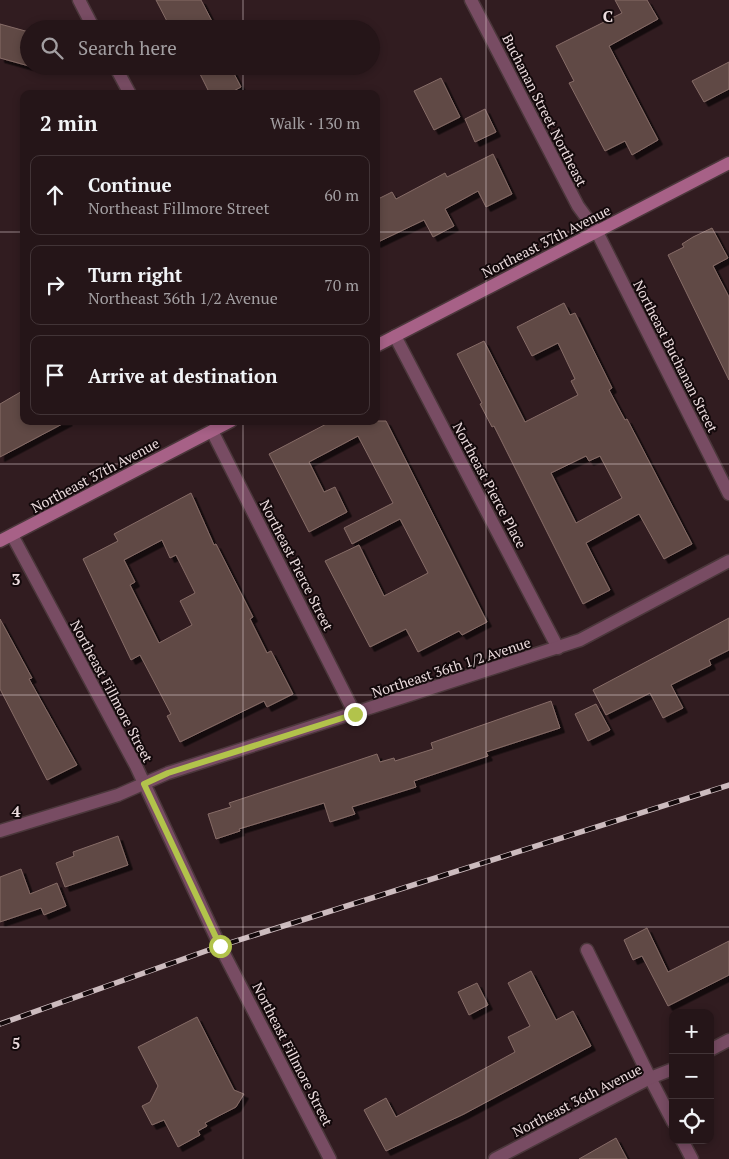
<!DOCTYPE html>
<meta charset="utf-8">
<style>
body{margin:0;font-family:"PT Serif",serif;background:#2d1e21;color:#f1f3f6}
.controls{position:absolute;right:15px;bottom:15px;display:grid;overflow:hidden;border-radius:10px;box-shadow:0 2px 8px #0003}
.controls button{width:45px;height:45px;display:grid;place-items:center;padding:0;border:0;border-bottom:1px solid #423437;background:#251518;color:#f1f3f6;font:25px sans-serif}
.stop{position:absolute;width:15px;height:15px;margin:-11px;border:4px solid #b2c34b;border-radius:50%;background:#fff}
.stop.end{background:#b2c34b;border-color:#fff;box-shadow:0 1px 5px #0008}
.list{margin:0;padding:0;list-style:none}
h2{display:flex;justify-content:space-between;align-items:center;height:65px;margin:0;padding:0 20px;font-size:21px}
h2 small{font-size:16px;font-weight:400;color:#a39fa2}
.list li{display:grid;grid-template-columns:32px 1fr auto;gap:15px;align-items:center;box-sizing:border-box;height:80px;margin:0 10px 10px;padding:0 10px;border:1px solid #423437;border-radius:10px}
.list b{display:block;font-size:19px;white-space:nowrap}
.list p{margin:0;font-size:16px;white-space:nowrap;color:#a39fa2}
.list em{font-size:16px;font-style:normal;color:#a39fa2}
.icon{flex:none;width:28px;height:28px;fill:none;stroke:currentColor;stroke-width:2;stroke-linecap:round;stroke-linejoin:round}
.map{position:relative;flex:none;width:729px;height:1159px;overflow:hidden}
.search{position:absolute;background:#251518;box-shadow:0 2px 8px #0003;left:20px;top:20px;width:360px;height:55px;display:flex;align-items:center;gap:12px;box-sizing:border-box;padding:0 18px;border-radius:28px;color:#a39fa2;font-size:19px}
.panel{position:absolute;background:#251518;box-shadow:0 2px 8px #0003;left:20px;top:90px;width:360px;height:335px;border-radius:10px}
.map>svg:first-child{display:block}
</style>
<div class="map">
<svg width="729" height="1159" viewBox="0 0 729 1159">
<defs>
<filter id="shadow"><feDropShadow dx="4.5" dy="4.5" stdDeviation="0" flood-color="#0009"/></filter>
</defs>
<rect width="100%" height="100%" fill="#311c20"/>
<g fill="#614945" stroke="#866c67" fill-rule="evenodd" filter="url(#shadow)">
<path d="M156 0H201L216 29H171Z"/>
<path d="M615 0H647L658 19 609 46 658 140 632 155 625 141 605 151 569 83 574 81 556 46 622 13Z"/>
<path d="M0 24 29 32V66L0 58Z"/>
<path d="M729 62V89L704 102 692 81Z"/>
<path d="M196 66H230L241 87 228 94H210Z"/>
<path d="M441 78 460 117 434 130 414 91Z"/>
<path d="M485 109 496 132 475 142 465 119Z"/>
<path d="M493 154 512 194 486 207 478 191 445 209 454 226 433 237 424 220 376 243V200L392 192 396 199 445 173 447 177Z"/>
<path d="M712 228 728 258 713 266 729 297V380L668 255 684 247 682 244 693 237Z"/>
<path d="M564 303 570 315 575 313 612 388 609 390 625 420 627 419 692 544 664 559 639 514 586 543 610 590 583 604 494 426 492 427 480 404 482 403 457 354 484 341 525 422 578 395 571 381 575 379 558 343 532 356 517 327ZM586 456 589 461 600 456 622 498 576 523 551 473Z"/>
<path d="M24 390V421H68L0 457V404Z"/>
<path d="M332 421H386L487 622 462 635 459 631 418 652 406 629 370 647 325 561 359 545 384 596 428 573 400 519 352 544 344 528 393 503 358 436 309 462 324 492 335 487 347 512 309 532 269 454Z"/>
<path d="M191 493 214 545 216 544 253 617 250 619 267 653 271 651 293 694 267 707 264 701 180 742 167 716 171 714 140 655 131 660 83 559 118 541 114 534ZM162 540 170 558 176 555 195 593 180 601 192 625 159 643 130 585 135 582 124 560Z"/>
<path d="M729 618V650L709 660 711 665 671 685 683 708 663 718 650 693 606 715 593 690Z"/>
<path d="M0 619 32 678 29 679 77 765 47 780 0 689Z"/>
<path d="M551 701 560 728 486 752 488 756 414 781 416 787 352 807 355 814 330 822 324 803 239 829 240 831 216 839 208 814 231 807 229 803 377 754 380 762 394 758 395 761 433 749 431 743Z"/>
<path d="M596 704 610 730 588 741 575 714Z"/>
<path d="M118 836 128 865 65 887 56 863 74 856 73 852Z"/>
<path d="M21 869 30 894 57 883 66 906 44 915 41 908 0 922V877Z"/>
<path d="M647 928 668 972 729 941V975L668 1006 642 956 633 960 624 940Z"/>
<path d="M531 971 556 1020 573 1011 591 1046 464 1114 386 1151 364 1110 386 1098 396 1117 515 1052 508 1037 530 1026 508 983Z"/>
<path d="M477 983 488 1005 469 1015 458 992Z"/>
<path d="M197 1017 234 1090 244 1094 236 1107 205 1123 207 1126 198 1131 200 1135 178 1147 164 1120 152 1125 142 1106 150 1102 158 1086 138 1047Z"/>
<path d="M616 1138 627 1159H579Z"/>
</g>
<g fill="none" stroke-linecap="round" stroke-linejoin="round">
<defs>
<path id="lane" d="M587 950 650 1078"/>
<g id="street">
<path d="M79 0 94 29"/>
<path d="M471 0 578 206 597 232 729 494"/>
<path d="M115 66 130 94"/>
<path d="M395 336 558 648"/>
<path d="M212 431 355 714"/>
<path d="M12 535 136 766 220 946 330 1159"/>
<path d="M0 831 118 795 168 773 580 640 729 561"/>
<path d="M710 1050 729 1040"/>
<path d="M650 1078 673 1122"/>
<path d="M682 1140 692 1159"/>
<path d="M495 1159 650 1078 673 1069"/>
</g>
<g id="secondary">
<path d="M376 346 729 163"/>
<path d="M0 541 231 421"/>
</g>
</defs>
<use href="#lane" stroke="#4b373b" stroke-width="15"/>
<use href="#street" stroke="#4b373b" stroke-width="15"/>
<use href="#secondary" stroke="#4b373b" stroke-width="15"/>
<use href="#lane" stroke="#784c63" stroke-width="12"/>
<use href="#street" stroke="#784c63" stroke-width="12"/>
<use href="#secondary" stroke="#a76187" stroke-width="12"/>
<defs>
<path id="rail" d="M0 1024 220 946 729 785"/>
</defs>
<use href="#rail" stroke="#ccbbbe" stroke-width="5.5"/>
<use href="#rail" stroke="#13090b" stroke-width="4" stroke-dasharray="11" stroke-linecap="butt"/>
</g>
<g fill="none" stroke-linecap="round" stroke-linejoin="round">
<path stroke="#b2c34b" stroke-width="6" d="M220 946 144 784 168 773 355 714"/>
</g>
<path fill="none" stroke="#ecdcde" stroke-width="1" stroke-opacity="0.55" d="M243 0V29M486 0V1159M243 66V94M0 232H24M376 232H729M243 421V1159M0 464H729M0 695H729M0 927H729"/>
<g text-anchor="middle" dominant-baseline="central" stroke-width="4" stroke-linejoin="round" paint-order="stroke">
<g font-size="14" fill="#ecdcde" stroke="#13090b">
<text transform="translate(545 110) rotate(63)">Buchanan Street Northeast</text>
<text transform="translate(546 241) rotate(-27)">Northeast 37th Avenue</text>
<text transform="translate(676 356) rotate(63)">Northeast Buchanan Street</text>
<text transform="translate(95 475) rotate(-28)">Northeast 37th Avenue</text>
<text transform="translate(490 485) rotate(62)">Northeast Pierce Place</text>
<text transform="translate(297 565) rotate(63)">Northeast Pierce Street</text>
<text transform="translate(451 667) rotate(-18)">Northeast 36th 1/2 Avenue</text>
<text transform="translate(112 691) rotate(62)">Northeast Fillmore Street</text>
<text transform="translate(293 1054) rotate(63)">Northeast Fillmore Street</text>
<text transform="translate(577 1100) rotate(-27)">Northeast 36th Avenue</text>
</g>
</g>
<g font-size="16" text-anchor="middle" font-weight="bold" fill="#ecdcde" stroke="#13090b" stroke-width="4" stroke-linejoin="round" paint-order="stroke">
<text x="608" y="22">C</text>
<text x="16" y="585">3</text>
<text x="16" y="817">4</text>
<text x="16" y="1049">5</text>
</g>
</svg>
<div class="controls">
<button>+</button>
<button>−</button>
<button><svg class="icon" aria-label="locate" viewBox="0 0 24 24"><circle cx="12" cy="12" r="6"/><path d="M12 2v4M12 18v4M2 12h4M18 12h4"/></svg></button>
</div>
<div class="stop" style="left:220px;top:946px"></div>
<div class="stop end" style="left:355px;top:714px"></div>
<div class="search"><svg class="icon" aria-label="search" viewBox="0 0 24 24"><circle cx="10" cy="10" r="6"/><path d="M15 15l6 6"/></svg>Search here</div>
<section class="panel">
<h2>2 min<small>Walk · 130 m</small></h2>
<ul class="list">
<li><svg class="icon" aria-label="ahead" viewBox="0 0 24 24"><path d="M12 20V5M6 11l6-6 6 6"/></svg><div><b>Continue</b><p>Northeast Fillmore Street</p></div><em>60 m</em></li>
<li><svg class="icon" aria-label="right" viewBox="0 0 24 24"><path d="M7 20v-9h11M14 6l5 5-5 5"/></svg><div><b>Turn right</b><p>Northeast 36th 1/2 Avenue</p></div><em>70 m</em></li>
<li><svg class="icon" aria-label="arrive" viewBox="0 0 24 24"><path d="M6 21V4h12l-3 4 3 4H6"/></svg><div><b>Arrive at destination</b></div></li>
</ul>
</section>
</div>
